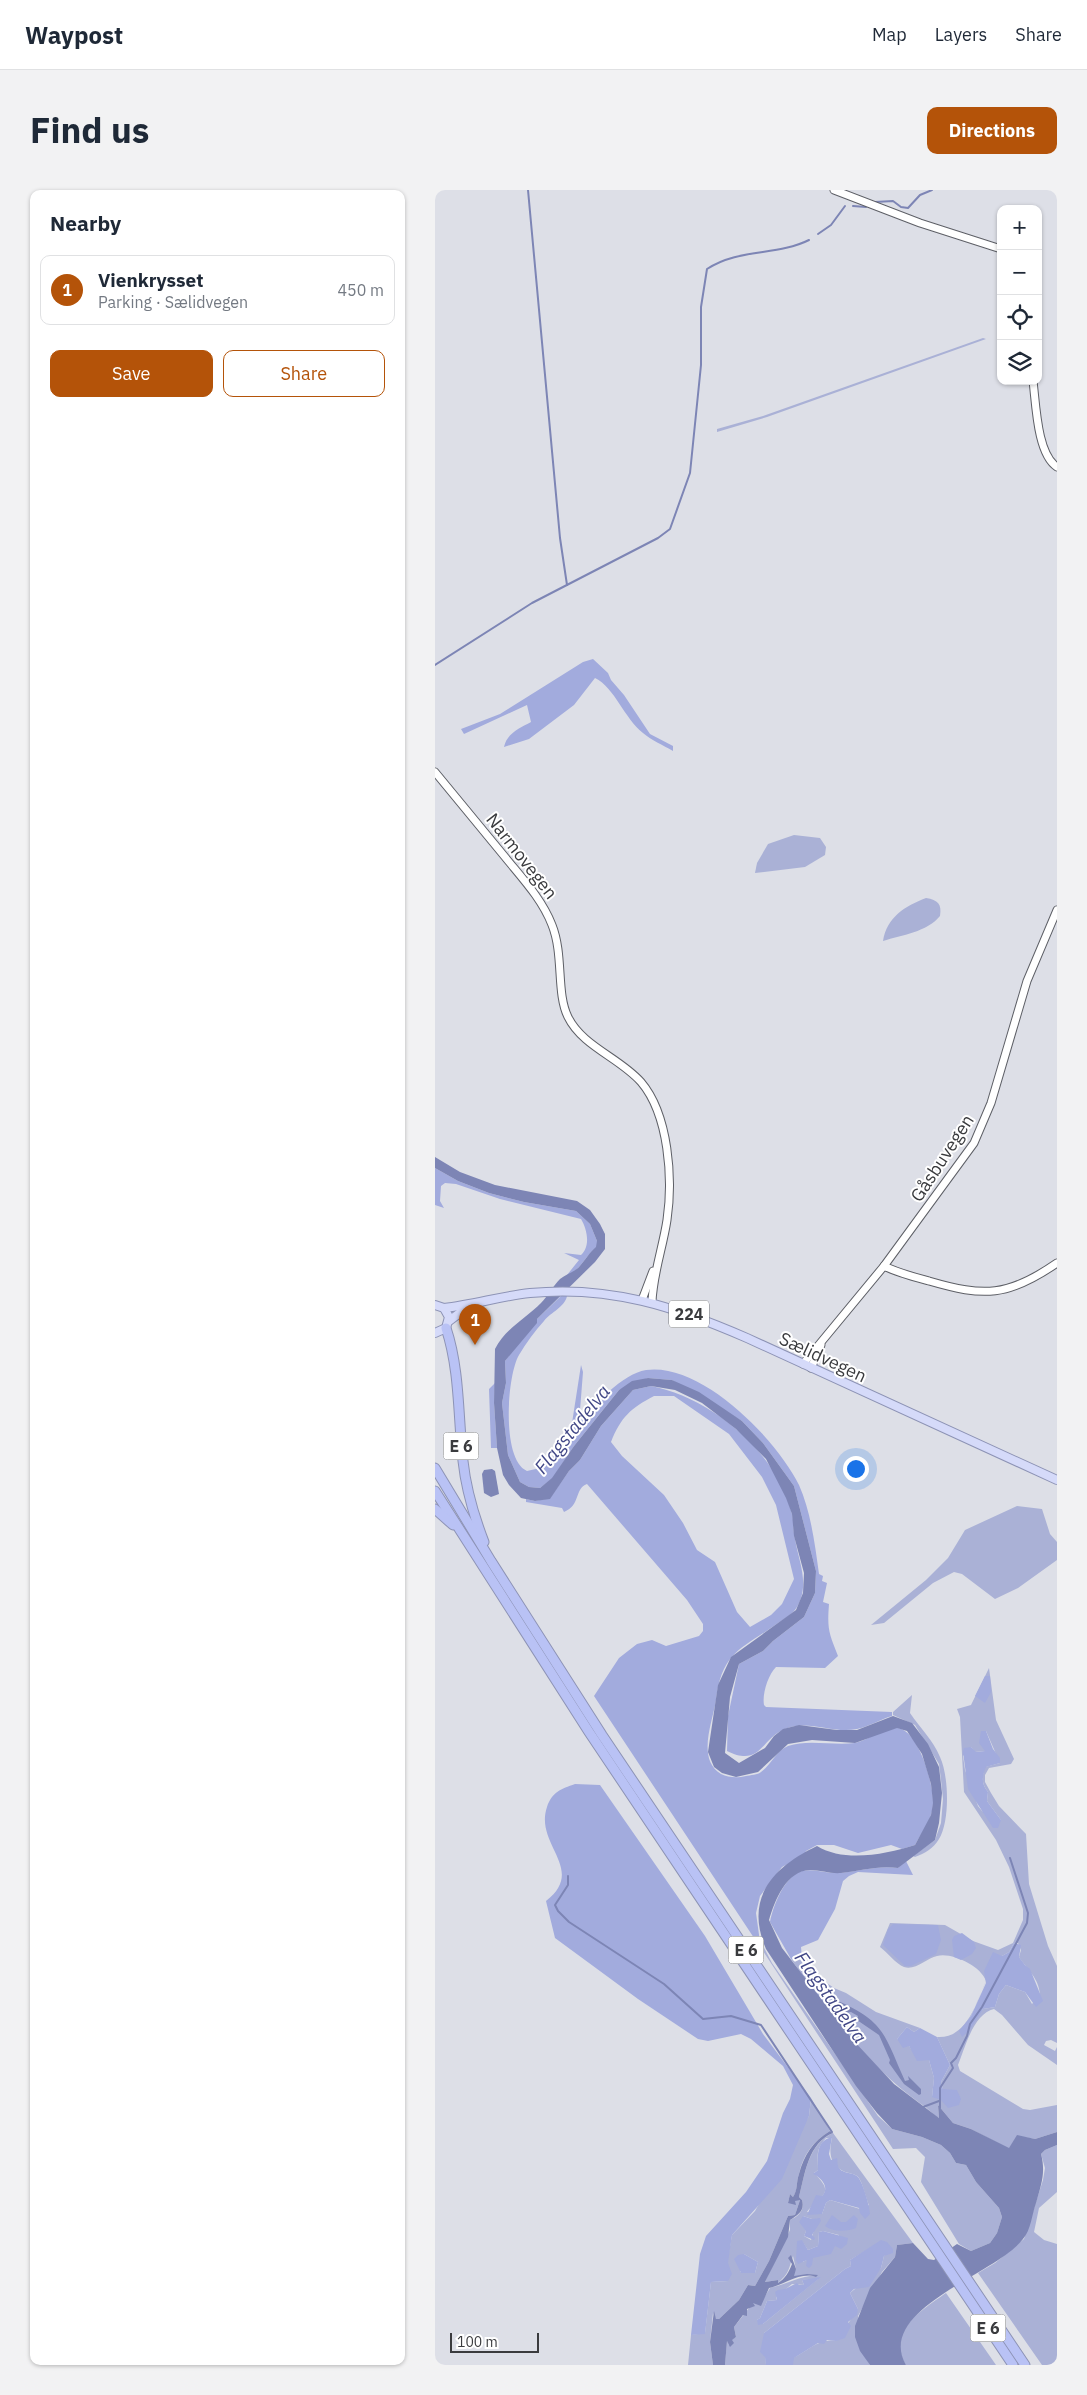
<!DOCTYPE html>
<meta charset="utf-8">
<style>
body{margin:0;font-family:"IBM Plex Sans",sans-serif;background:#f2f2f3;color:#1f2937}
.controls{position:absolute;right:15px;top:15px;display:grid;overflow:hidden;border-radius:10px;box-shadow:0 1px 4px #0004}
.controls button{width:45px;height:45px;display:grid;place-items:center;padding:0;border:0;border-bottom:1px solid #e0e1e3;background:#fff;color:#1f2937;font:25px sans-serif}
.scale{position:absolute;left:15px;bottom:12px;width:89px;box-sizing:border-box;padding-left:5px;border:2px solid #3a3b3e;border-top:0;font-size:14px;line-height:18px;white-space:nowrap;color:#3a3b3e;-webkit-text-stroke:4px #fff;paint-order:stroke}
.you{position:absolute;left:420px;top:1278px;width:18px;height:18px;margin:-12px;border:4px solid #fff;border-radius:50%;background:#1a73e8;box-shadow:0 0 0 8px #1a73e833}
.badge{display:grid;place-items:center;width:32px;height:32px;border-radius:50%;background:#b45309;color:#fff;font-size:16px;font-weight:700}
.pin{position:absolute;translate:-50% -41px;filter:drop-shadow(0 1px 2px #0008)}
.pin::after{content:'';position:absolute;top:26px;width:18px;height:15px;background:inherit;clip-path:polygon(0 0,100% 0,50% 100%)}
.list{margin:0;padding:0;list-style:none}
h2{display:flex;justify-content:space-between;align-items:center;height:65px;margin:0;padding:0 20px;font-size:21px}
h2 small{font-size:16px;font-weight:400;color:#747a83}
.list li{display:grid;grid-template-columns:32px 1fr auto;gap:15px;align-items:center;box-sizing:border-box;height:70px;margin:0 10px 10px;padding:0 10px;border:1px solid #e0e1e3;border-radius:10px}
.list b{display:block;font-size:19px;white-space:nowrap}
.list p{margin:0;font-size:16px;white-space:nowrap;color:#747a83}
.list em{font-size:16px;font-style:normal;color:#747a83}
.actions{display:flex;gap:10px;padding:15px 20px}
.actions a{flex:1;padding:11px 0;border:1px solid #b45309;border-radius:10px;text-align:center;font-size:18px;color:#b45309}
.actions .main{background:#b45309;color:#fff}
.icon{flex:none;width:28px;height:28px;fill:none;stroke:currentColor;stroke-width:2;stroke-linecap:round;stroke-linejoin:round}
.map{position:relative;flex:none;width:622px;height:2175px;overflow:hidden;border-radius:10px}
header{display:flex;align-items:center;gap:30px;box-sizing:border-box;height:70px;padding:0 25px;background:#fff;border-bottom:1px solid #e0e1e3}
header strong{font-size:24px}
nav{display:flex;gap:28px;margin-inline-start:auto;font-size:18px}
.intro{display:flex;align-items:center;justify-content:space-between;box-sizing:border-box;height:120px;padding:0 30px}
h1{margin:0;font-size:35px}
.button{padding:12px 22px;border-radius:10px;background:#b45309;color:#fff;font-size:18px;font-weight:700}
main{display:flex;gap:30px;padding:0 30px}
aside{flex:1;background:#fff;border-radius:10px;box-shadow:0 1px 4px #0004}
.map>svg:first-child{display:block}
</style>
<header>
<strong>Waypost</strong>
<nav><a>Map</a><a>Layers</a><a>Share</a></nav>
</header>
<div class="intro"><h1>Find us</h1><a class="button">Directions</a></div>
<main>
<aside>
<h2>Nearby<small></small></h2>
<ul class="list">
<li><span class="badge">1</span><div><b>Vienkrysset</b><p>Parking · Sælidvegen</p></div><em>450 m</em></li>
</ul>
<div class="actions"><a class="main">Save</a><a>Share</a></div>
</aside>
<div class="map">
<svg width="622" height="2175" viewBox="0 0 622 2175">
<rect width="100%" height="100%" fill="#dddfe7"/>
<g fill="#aab1d6" fill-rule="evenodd">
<path d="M548 148 551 149 332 227 282 242V239L328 226Z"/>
<path d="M359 645 385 648 391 657 390 665 370 677 320 683 322 673 333 654Z"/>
<path d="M491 708C503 710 507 714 505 726 492 742 467 745 448 751 452 727 470 716 491 708Z"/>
<path d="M582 1316 607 1319 615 1344 622 1352V1370L583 1398 560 1409 527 1384 519 1382 498 1393 449 1433 436 1435 491 1390 513 1368 530 1340Z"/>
<path d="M554 1478 561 1530 579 1569 576 1574 554 1578 550 1585V1592L556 1603 564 1616 591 1644 594 1694 613 1756 622 1776V1853L616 1850 611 1851 609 1855 620 1861 622 1857V1875L593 1855 567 1825 559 1819C538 1824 530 1858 523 1875L525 1881 588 1919 595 1920 622 1915V1942L600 1949 582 1946 574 1959 536 1939 518 1933 503 1915 504 1928C497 1924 493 1918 486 1914 434 1877 393 1822 356 1769L367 1768 382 1786 399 1798 411 1803 441 1822 485 1838 479 1842 472 1837 462 1849C465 1851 471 1853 474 1856 480 1864 482 1870 494 1870L499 1888 497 1907 508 1899 506 1892 515 1875 502 1847C532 1849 541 1813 551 1791 546 1776 517 1762 502 1766 492 1768 480 1781 469 1777 461 1774 452 1762 445 1757L455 1733 510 1735 538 1751 563 1760 578 1753 588 1730V1719L574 1677 561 1650 529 1602 525 1527 522 1519 536 1515ZM551 1541 565 1573 550 1577C547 1586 546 1594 553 1602L552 1611 566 1630 547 1621 543 1616 530 1580 528 1566 536 1557 540 1562 550 1561ZM579 1753H583L586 1760 584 1767C592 1779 604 1788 605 1805L597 1814 590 1802 571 1795 564 1804 560 1817 548 1819 525 1841 536 1826 552 1789 567 1766 574 1762Z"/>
<path d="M477 1505 475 1523C485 1538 498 1550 505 1567 514 1586 515 1631 504 1649 498 1659 490 1663 480 1667L478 1666 500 1650 506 1633 508 1609 506 1590 504 1574 480 1535 458 1525V1522Z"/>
<path d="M326 1752 337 1773 443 1926 457 1939 487 1947 506 1955 515 1963 521 1973 531 1975 541 1992 564 2018 567 2027 562 2043 555 2053 536 2061 524 2054 486 1992 490 1967 481 1958 458 1959 324 1755Z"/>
<path d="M376 1908 395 1941C378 1951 368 1965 364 1984 361 1992 363 2001 358 2007L355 2004 353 2013 362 2009 365 2010 360 2025 353 2026 334 2071 320 2096 313 2095 304 2110 284 2129H281L278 2123 275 2152 278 2175H253L256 2145 270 2143 276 2092 293 2091 292 2073 297 2045 320 2021 374 1926ZM309 2064 323 2072 320 2083 305 2082Z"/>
<path d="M398 1943 478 2053 462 2055 460 2067 447 2082 423 2126 431 2168 435 2175H358V2168C373 2161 384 2148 401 2151L423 2119 415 2103 446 2078 449 2066 452 2063 435 2058 415 2070 416 2076 410 2079 329 2143 331 2175H290L292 2150 294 2155 296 2150 301 2147 299 2137 318 2113 327 2111 335 2098C352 2094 364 2086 383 2085L359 2086 357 2085 361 2079 358 2066C353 2081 354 2083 343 2093V2090L330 2092 355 2040V2030C363 2026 370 2021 367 2010L364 2007C370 1984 373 1954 398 1943ZM391 1948H397C394 1962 394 1973 408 1981 412 1983 418 1983 422 1986 427 1989 431 2009 434 2015L425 2019 395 2010 391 2013 387 2024 372 2022C386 2003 401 2005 379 1983L383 1980C383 1966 380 1960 391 1948ZM368 2026 377 2029 380 2037 376 2050 369 2046 371 2041ZM388 2041 404 2045C393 2072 384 2061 368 2072L363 2066 367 2051 373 2060 383 2056 384 2042ZM383 2089 328 2134 322 2130 325 2128 332 2111 342 2110 341 2107 357 2094 369 2095 367 2090Z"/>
<path d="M622 1955V2002L604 2018 599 2042 609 2050 622 2054V2175H607L543 2083 560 2073 589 2049 608 1990 610 1978 606 1964 610 1960Z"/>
<path d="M511 2103 561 2175H471C451 2141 487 2120 511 2103Z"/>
</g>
<g fill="#a2abdd" fill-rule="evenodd">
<path d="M158 469 173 483 176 490 189 505 215 544 238 556V561C228 555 216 550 208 543 189 528 180 498 160 488L139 515 94 549 69 557C72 543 85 538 96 532L92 515 29 544 26 539 65 524 148 472Z"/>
<path d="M0 978 23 991 54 1003 89 1012 141 1021 155 1034 162 1051V1057C151 1064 145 1082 132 1085L144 1070 129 1063 146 1065C156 1056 152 1039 146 1029L65 1009 21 994 10 993 6 996 5 1011 9 1018 0 1015Z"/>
<path d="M126 1106H132C130 1117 116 1122 109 1131 100 1141 91 1153 84 1165 72 1185 66 1270 92 1281L105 1278 114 1271 135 1246 146 1175 148 1182 144 1233C159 1215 187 1184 211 1180 267 1172 342 1250 364 1295 376 1322 380 1355 384 1384L388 1386 387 1391 392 1393 388 1412 394 1414C392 1440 394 1443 403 1466L390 1478 341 1477C333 1485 327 1504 329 1515L331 1517 457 1522V1526C446 1529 433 1537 422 1539 397 1544 374 1529 350 1539 326 1548 326 1578 292 1561L293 1526 304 1474 328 1461 338 1451 369 1427 380 1403 381 1381 359 1296 328 1253 307 1231 237 1190 213 1188 184 1200 139 1256 118 1288 105 1298 94 1297 85 1292 73 1265 67 1213 71 1193 70 1171 102 1129Z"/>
<path d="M60 1193 59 1213 62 1258H56L54 1199Z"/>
<path d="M216 1196C277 1208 342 1262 357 1324 359 1333 358 1341 360 1349 364 1373 375 1394 362 1417 358 1424 349 1429 343 1433 307 1459 287 1461 281 1510 278 1531 261 1569 286 1584 294 1588 303 1588 311 1586 315 1585 323 1585 326 1582 336 1575 342 1560 353 1556 374 1549 398 1556 420 1553 434 1550 448 1537 463 1538 484 1541 499 1595 498 1614 498 1628 487 1642 480 1655L467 1659 456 1655 423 1663 399 1655H382L371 1661 369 1665 347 1677 325 1706 321 1723 325 1752 323 1754 159 1506 184 1468 202 1454 217 1450 231 1456 264 1446 268 1441V1434L252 1410 152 1294C139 1299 146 1315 129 1322L127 1318 91 1312V1309L100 1311 115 1308 134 1281 145 1270 166 1236 198 1200ZM219 1206H239L294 1244 327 1287 341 1315 359 1389 347 1414 336 1425 315 1437 302 1422 280 1372 262 1360 248 1333 229 1305 187 1266 176 1252C186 1227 196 1218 219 1206Z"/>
<path d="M550 1486H555L556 1502 550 1513 540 1506Z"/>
<path d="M546 1541H551L558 1559 565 1568V1573L551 1577C547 1586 546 1594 553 1602L552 1611 566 1630 563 1638H558L533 1599 528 1562 529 1558 536 1557 541 1562 550 1561 544 1553Z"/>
<path d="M140 1594 165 1595 270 1746 328 1844 376 1908 374 1926 347 1989 297 2045 293 2073 297 2084 293 2091 276 2092 270 2144 256 2145 265 2064 271 2046 311 2002 332 1971 348 1923 355 1909 358 1895 348 1876 316 1849 306 1844 273 1851 263 1849 203 1809 120 1748 111 1711C152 1679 99 1655 112 1617 117 1602 126 1599 140 1594Z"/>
<path d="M471 1671 478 1685 423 1682 414 1686 408 1691 400 1719 383 1750 366 1757 367 1768 356 1769 335 1732C338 1716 350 1685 367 1681 379 1678 393 1684 405 1683 425 1681 444 1675 463 1678Z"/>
<path d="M458 1734 503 1735 506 1750 501 1764 476 1776H470L448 1755 453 1739Z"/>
<path d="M527 1743 539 1752 541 1758 537 1764 526 1770 519 1767 517 1750 519 1746Z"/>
<path d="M579 1753 586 1755 584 1767 590 1775 595 1779 608 1811 601 1817 590 1802 571 1795 564 1804 560 1817 548 1819 534 1841 527 1847 524 1841 536 1826 551 1793 549 1781 558 1762 567 1766 574 1762Z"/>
<path d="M472 1837 479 1842 485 1838 502 1847 515 1875 506 1892 508 1899 522 1900 526 1909 524 1915 513 1918 506 1910 497 1907 499 1888 494 1870 482 1871 474 1856 468 1858 462 1849Z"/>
<path d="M397 1947 394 1964 396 1970 402 1968C403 1971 402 1973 403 1976 405 1984 419 1982 423 1987 428 1993 435 2017 435 2024L430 2029 425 2023 424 2018 395 2010 391 2013 387 2024 372 2025 381 2005 387 2006C395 1998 387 1988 378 1984L383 1980C383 1967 380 1951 397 1947Z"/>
<path d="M397 2025 406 2032H411L419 2025 423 2029 421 2038C412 2042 398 2042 390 2036Z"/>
<path d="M368 2026 377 2029 385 2028 386 2031 377 2045 380 2048 379 2050 369 2046 371 2041 364 2032Z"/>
<path d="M388 2041 413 2048 412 2054 406 2059 400 2056 396 2064 378 2068 377 2075 374 2078 371 2076 372 2070 363 2074 361 2070 362 2051 367 2050 373 2060 383 2056 384 2042Z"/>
<path d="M446 2050 452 2052 458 2059V2063L449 2066 446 2078 434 2097 419 2099 415 2103 423 2119 422 2125 413 2132 416 2136 410 2148 401 2151 392 2150 389 2154 383 2153 359 2168 358 2175H331L330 2167 325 2162 329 2143 410 2079 416 2076 415 2070Z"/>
<path d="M309 2064 323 2072 320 2083H306L299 2069 303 2065Z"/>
<path d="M386 2087 328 2134 323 2135 322 2130 325 2128 332 2111 342 2110 340 2102 343 2100 350 2099 362 2093 364 2095H369L367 2090Z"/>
</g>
<g fill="#7d85b5">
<path d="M0 967 25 982 60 995 142 1011 155 1020 165 1034 170 1044V1059L160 1072 102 1129V1133L70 1171 71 1193 67 1213 73 1265 85 1292 94 1297 105 1298 117 1288 139 1256 184 1200 197 1191 213 1188 237 1190 264 1202 307 1231 328 1253 359 1296 381 1381 380 1403 369 1427 338 1451 328 1461 304 1474 295 1507 290 1563 304 1573 330 1558 339 1546 348 1539 364 1535 402 1540H422L458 1526 477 1533 493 1554 504 1577 507 1603 504 1633 500 1650 463 1678C444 1675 425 1681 406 1683 396 1684 385 1680 375 1680 351 1681 340 1710 334 1730L347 1758 418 1850 459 1894 504 1928 503 1915 518 1933 536 1939 574 1958 582 1945 600 1949 622 1942V1955L610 1960 606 1964C611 1983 606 1995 601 2013 597 2024 596 2040 588 2049 562 2084 439 2119 471 2175H435L425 2161 420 2147V2136L435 2098 460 2067 462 2055 478 2053 493 2069 499 2070 522 2054 536 2061 555 2053 562 2043 567 2027 564 2018 541 1992 531 1975 521 1973 515 1963 506 1955 487 1947 457 1939 442 1923 421 1896 331 1759C309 1708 338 1677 382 1656 410 1673 451 1664 480 1655L496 1625 498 1613 496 1594 487 1564 472 1541 462 1538 420 1553 377 1550 353 1554 323 1582 301 1587 287 1583 279 1577 273 1562 283 1495 296 1467 361 1420 368 1403 369 1383 359 1346 357 1324 351 1308 331 1269 301 1239 267 1213 240 1200 216 1196 198 1200 166 1236 145 1270 134 1281 115 1309 100 1311 86 1308 74 1295 68 1285 62 1258 59 1213 60 1159C70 1139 91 1128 106 1113 113 1106 118 1096 125 1089 131 1084 138 1083 144 1077 151 1069 154 1063 161 1057L162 1051 155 1034 141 1021 89 1012 54 1003 23 991 0 978Z"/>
<path d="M57 1279 60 1281 64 1304 56 1307 49 1303 47 1284 49 1280Z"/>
<path d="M401 1810C451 1832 449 1845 470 1891L474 1890 473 1886 486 1899V1904L484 1905 469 1894 454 1873 455 1870 444 1845 422 1830 423 1826 416 1822 410 1823Z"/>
<path d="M395 1941 398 1943C373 1953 370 1984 364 2007L367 2010C370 2021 363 2025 355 2030L353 2047 330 2092 343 2090V2093C350 2089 354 2082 357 2074L353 2068 356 2065 361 2079 359 2086 372 2084 383 2085 381 2087C366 2081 349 2095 334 2098L326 2116 318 2113 320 2116 312 2119V2126L308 2125 299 2137 301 2147 297 2150 299 2153 295 2157 292 2151 290 2175H278L275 2152 279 2121 281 2129H284L304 2110 313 2095 320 2096 334 2071 353 2026 360 2025 365 2010 360 2011 361 2015 353 2013 355 2004 358 2007C363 2000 361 1992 364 1984 369 1965 378 1951 395 1941Z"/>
</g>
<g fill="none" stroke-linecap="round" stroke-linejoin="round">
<g stroke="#7d85b5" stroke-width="2">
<path d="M93 0 125 348 132 395"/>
<path d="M440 12 458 11 466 17 473 18 485 5 497 0"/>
<path d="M418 16 431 17"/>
<path d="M383 44 396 35 410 16"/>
<path d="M0 475 97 413 223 348 235 339 255 283 266 175V117L272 79C304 58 342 66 374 50"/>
<path d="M133 1686V1695L120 1715 123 1721 134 1732 229 1794 268 1829 296 1826 326 1835 397 1942"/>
<path d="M488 1917 504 1911"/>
<path d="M505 1918V1898L518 1878 516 1873 521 1868 532 1846 535 1834 547 1817 592 1733 593 1723 575 1668"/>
</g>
<defs>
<g id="secondary">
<path d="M399 0 485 33 566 59"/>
<path d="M598 191C601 214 602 264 622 277"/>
<path d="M0 582C23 610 46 638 70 667 87 688 107 709 117 735 129 765 121 803 133 827 147 856 185 868 206 892 234 925 238 989 232 1030 228 1057 218 1084 217 1112"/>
<path d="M449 1076C463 1083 479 1087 494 1091 549 1107 573 1107 622 1073"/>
<path d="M207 1110 218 1081"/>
<path d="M368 1174 449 1076 539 953 556 913 592 791 622 720"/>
<path d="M376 1178 386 1155"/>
</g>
<g id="primary">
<path d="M0 1115 9 1118 14 1127 11 1138 0 1143"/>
<path d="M9 1118C38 1115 66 1106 95 1103 175 1095 241 1117 312 1148L622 1290"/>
<path d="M14 1131 34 1116"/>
</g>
<g id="highway">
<path d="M11 1138C25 1180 23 1227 28 1271 31 1299 39 1326 49 1352"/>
<path d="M0 1278 56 1371 167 1545 590 2175"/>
<path d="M0 1301 154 1542 578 2175"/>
<path d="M0 1319 18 1335"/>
</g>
</defs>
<use href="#secondary" stroke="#5d5f66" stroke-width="9"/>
<use href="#primary" stroke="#8d93b5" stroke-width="10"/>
<use href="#highway" stroke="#8d93b5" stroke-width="11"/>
<use href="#secondary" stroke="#fff" stroke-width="7"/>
<use href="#primary" stroke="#d5daf9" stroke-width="8"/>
<use href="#highway" stroke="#b9c2f5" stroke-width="9"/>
</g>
<g text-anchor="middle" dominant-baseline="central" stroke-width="4" stroke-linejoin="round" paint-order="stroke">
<g fill="#fff" stroke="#757678" stroke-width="1">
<rect x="234" y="1110.5" width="40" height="27" rx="4"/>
<rect x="8.5" y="1242.5" width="35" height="27" rx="4"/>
<rect x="293.5" y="1746.5" width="35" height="27" rx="4"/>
<rect x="535.5" y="2124.5" width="35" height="27" rx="4"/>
</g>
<g font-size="16" font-weight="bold" fill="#3a3b3e">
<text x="254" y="1124">224</text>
<text x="26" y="1256">E 6</text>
<text x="311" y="1760">E 6</text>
<text x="553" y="2138">E 6</text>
</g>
<g font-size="18" fill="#3a3b3e" stroke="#fff">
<text transform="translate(87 666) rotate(52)">Narmovegen</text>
<text transform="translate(507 968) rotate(-57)">Gåsbuvegen</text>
<text transform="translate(388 1167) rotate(25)">Sælidvegen</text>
</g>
<g font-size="19" font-style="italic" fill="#424887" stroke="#fff">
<text transform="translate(137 1239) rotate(-51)">Flagstadelva</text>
<text transform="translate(396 1807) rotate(54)">Flagstadelva</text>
</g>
</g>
</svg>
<div class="controls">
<button>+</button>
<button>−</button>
<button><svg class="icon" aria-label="locate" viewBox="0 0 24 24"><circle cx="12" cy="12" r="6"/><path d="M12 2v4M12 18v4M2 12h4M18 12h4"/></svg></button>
<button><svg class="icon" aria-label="layers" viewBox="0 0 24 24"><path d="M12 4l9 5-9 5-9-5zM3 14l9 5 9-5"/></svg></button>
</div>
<div class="scale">100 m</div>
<div class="you"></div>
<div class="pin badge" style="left:40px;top:1155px">1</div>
</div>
</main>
